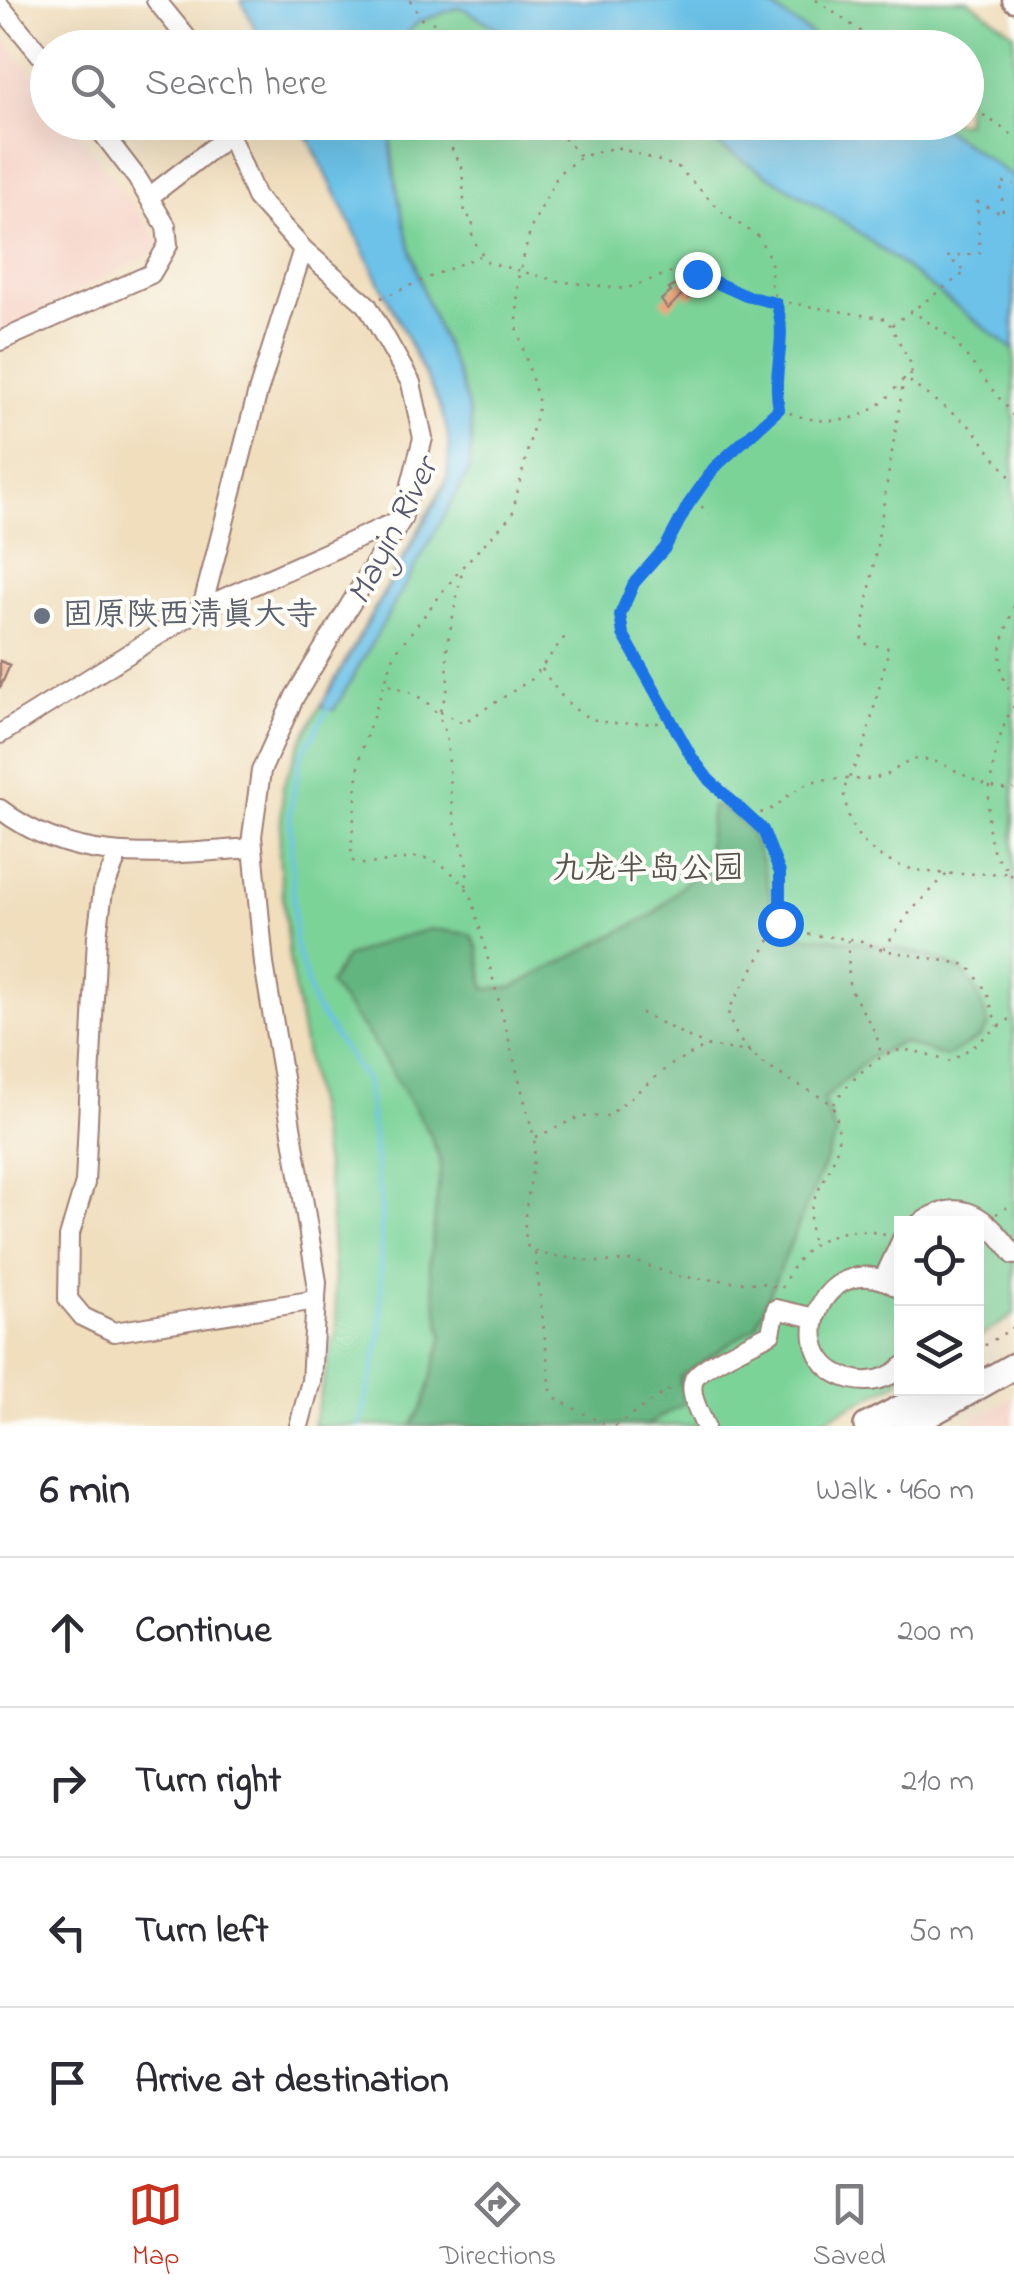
<!DOCTYPE html>
<meta charset="utf-8">
<style>
body{margin:0;font-family:"Indie Flower","LXGW WenKai TC",sans-serif;background:#f2f2f3;color:#2b2b33}
.controls{position:absolute;right:30px;bottom:30px;display:grid;overflow:hidden;border-radius:0px;box-shadow:0 10px 40px #0002}
.controls button{width:90px;height:90px;display:grid;place-items:center;padding:0;border:0;border-bottom:2px solid #e1e1e2;background:#fff;color:#2b2b33;font:50px sans-serif}
.stop{position:absolute;width:30px;height:30px;margin:-22px;border:8px solid #1a73e8;border-radius:50%;background:#fff}
.stop.end{background:#1a73e8;border-color:#fff;box-shadow:0 2px 10px #0008}
.list{margin:0;padding:0;list-style:none}
h2{display:flex;justify-content:space-between;align-items:center;height:130px;margin:0;padding:0 40px;font-size:42px}
h2 small{font-size:32px;font-weight:400;color:#7c7c81}
.list li{display:grid;grid-template-columns:65px 1fr auto;gap:30px;align-items:center;box-sizing:border-box;height:150px;padding:0 40px;border-top:2px solid #e1e1e2}
.list b{display:block;font-size:38px;white-space:nowrap}
.list em{font-size:32px;font-style:normal;color:#7c7c81}
.icon{flex:none;width:55px;height:55px;fill:none;stroke:currentColor;stroke-width:2;stroke-linecap:round;stroke-linejoin:round}
.map{position:relative;flex:none;width:1014px;height:1426px;overflow:hidden}
.search{position:absolute;background:#fff;box-shadow:0 10px 40px #0002;left:30px;right:30px;top:30px;height:110px;display:flex;align-items:center;gap:25px;box-sizing:border-box;padding:0 35px;border-radius:55px;color:#7c7c81;font-size:38px}
.sheet{height:730px;background:#fff}
nav{display:flex;justify-content:space-around;align-items:center;box-sizing:border-box;height:140px;border-top:2px solid #e1e1e2;background:#fff;font-size:28px;color:#7c7c81}
nav a{display:grid;justify-items:center;gap:5px}
nav .on{color:#c8321e}
.map>svg:first-child{display:block}
</style>
<div class="map">
<svg width="1014" height="1426" viewBox="0 0 1014 1426">
<rect width="100%" height="100%" fill="#fdfcf7"/>
<filter id="ink" filterUnits="userSpaceOnUse"><feTurbulence type="fractalNoise" baseFrequency=".01" numOctaves="2"/><feDisplacementMap in="SourceGraphic" scale="20" xChannelSelector="R" yChannelSelector="G"/><feConvolveMatrix kernelMatrix="1 2 1 2 8 2 1 2 1" color-interpolation-filters="sRGB"/></filter>
<filter id="wash" filterUnits="userSpaceOnUse"><feTurbulence type="fractalNoise" baseFrequency=".0048" numOctaves="4" result="noise"/><feDisplacementMap in="SourceGraphic" scale="40" xChannelSelector="R" yChannelSelector="G"/><feGaussianBlur stdDeviation="2.25" result="paint"/><feColorMatrix in="noise" values="0 0 0 0 0 0 0 0 0 0 0 0 0 0 0 0 0 1.4 0 .05"/><feComposite in="paint" operator="in"/></filter>
<g filter="url(#wash)">
<rect width="100%" height="100%" fill="#f0debd"/>
<g fill="#f6d1c5">
<path d="M3 38 47 90 48 122 72 123 162 246 0 334Z"/>
<path d="M1014 1396V1426H963Z"/>
</g>
<path fill="#7bd398" stroke="#627962" stroke-width="2.5" d="M245 0H968L1014 33V1315L977 1339 976 1224H902L901 1381 811 1426H313L337 1324 329 1188 289 958 279 856 283 786 301 741 454 465 452 432 304 123 966 122V48L268 47Z"/>
<path fill="#64b580" stroke="#576a56" stroke-width="2.5" d="M712 806C763 813 769 895 777 934 816 936 933 947 961 971 978 986 982 1006 989 1026L979 1038 946 1057 902 1042 870 1057 823 1100 836 1136 756 1326 680 1377 684 1403 646 1426H411L424 1404 443 1336 429 1266 441 1164 430 1134 370 1037 329 984 345 958 386 941 431 929 470 934 478 948 485 989 513 987 654 914 706 862Z"/>
<g fill="#6cc2e8" stroke="#5b708a" stroke-width="2.5">
<path d="M241 0H762L829 47H531L460 7 418 22 395 47H264Z"/>
<path d="M301 123H390C392 181 405 234 423 290 445 358 483 399 468 474L334 710 321 706 445 487C452 453 450 429 436 397Z"/>
<path d="M682 123H936L1014 178V350L849 225Z"/>
</g>
<g fill="none" stroke-linecap="round" stroke-linejoin="round">
<path stroke="#6cc2e8" stroke-width="4" d="M329 707 300 758 290 812 295 942 314 1006 367 1082 381 1208V1334L360 1426"/>
</g>
<g id="blocks">
<g fill="#efa47d">
<path d="M693 275 703 288 689 298 684 292 668 309 661 300 671 292 669 289Z"/>
<path d="M0 661 10 665 0 688Z"/>
</g>
</g>
</g>
<g filter="url(#ink)">
<use href="#blocks" fill-opacity="0" stroke="#9d7e74" stroke-width="2.5"/>
<g fill="none" stroke-linecap="round" stroke-linejoin="round">
<defs>
<g id="minor">
<path d="M156 0 195 48"/>
<path d="M0 6 48 64"/>
<path d="M224 122 256 197 303 249 367 305 411 383 423 438 402 519 295 696 261 771 252 836 264 964 317 1282 311 1381 299 1426"/>
<path d="M149 197 228 136"/>
<path d="M0 341 151 274 168 245 166 226 137 178 94 122"/>
<path d="M202 608 257 395 303 249"/>
<path d="M0 734 202 608 402 519"/>
<path d="M0 809C76 868 164 854 253 848"/>
<path d="M118 854 103 891 97 936 85 1183 69 1237 68 1299 83 1317 114 1332 316 1300"/>
<path d="M919 1224C962 1193 989 1219 1014 1255"/>
<path d="M883 1280 902 1239"/>
<path d="M902 1290C826 1237 775 1358 851 1379 869 1384 887 1380 902 1367"/>
<path d="M705 1426C700 1413 688 1394 694 1379 701 1365 755 1342 771 1333L776 1309 815 1318"/>
</g>
<path id="major" d="M1013 0 1014 1"/>
<g id="highway">
<path d="M867 1426 940 1388"/>
<path d="M908 1426 1014 1366"/>
</g>
</defs>
<use href="#minor" stroke="#9d7e74" stroke-width="22"/>
<use href="#major" stroke="#9d7e74" stroke-width="25"/>
<use href="#highway" stroke="#9d7e74" stroke-width="30"/>
<g stroke="#9d7e74" stroke-width="2.5" stroke-dasharray="2.5 8" stroke-linecap="butt">
<path d="M410 0 426 27"/>
<path d="M816 0 885 48"/>
<path d="M424 48 419 35 436 20 442 48"/>
<path d="M966 103 1014 136"/>
<path d="M468 122 451 147 462 167 465 216 473 218 472 238 487 262 557 281 625 289 680 269 746 296 887 319 912 366 911 383 971 427 1014 482"/>
<path d="M550 122 580 156"/>
<path d="M381 298 479 256"/>
<path d="M910 310 952 338 1014 417"/>
<path d="M892 325 966 272 947 257 980 253 977 202 1003 214 1001 182 1014 184"/>
<path d="M904 378 861 643 889 648 865 744 843 791C846 803 848 819 854 829 886 884 961 873 1014 873"/>
<path d="M779 409 776 367 784 324 771 284V261L759 237 724 214 678 167 616 147 581 157 559 173 531 228 518 279 517 328 539 403 512 515 463 566 395 653 360 755 351 849 353 861 358 864C420 864 424 837 471 894L534 1137C538 1174 517 1212 528 1247L542 1254 595 1262 634 1261 681 1277 770 1284 781 1291"/>
<path d="M780 409C815 425 854 427 884 401 894 392 899 380 912 374"/>
<path d="M778 410 714 469 687 505 665 548 634 583 620 615 623 634 691 756 709 781 763 830 780 873V923L728 1011C737 1063 795 1079 833 1105 856 1171 796 1185 813 1243"/>
<path d="M694 499 709 514"/>
<path d="M1014 606C1003 639 990 666 1014 696"/>
<path d="M542 669C585 735 601 722 675 723"/>
<path d="M389 685C467 706 441 756 454 818 459 843 471 860 466 886"/>
<path d="M1014 706C994 733 979 824 995 854 1000 863 1009 870 1014 880"/>
<path d="M440 711 448 688 447 646 463 567"/>
<path d="M440 712 463 723 532 679 567 634"/>
<path d="M750 815C780 811 779 799 802 786 828 772 859 785 886 775 895 771 903 762 913 760 941 752 977 793 1014 789"/>
<path d="M780 923 793 933 859 940 883 950 968 965 987 992 997 1026"/>
<path d="M848 940 849 987 876 1034 882 1058"/>
<path d="M884 949 910 912 949 872"/>
<path d="M641 1013 707 1046 751 1052"/>
<path d="M834 1104C844 1086 881 1049 903 1050 918 1050 936 1058 951 1062L1014 1016"/>
<path d="M536 1137 579 1117 608 1116 669 1066 707 1046"/>
<path d="M996 1214 1014 1203"/>
<path d="M535 1253 551 1390 558 1400 608 1426"/>
<path d="M782 1288C800 1243 838 1221 885 1235"/>
<path d="M976 1351 1014 1327"/>
<path d="M615 1426 676 1385"/>
</g>
<use href="#minor" stroke="#fff" stroke-width="18"/>
<use href="#major" stroke="#fff" stroke-width="20"/>
<use href="#highway" stroke="#fff" stroke-width="25"/>
</g>
</g>
<g fill="none" stroke-linecap="round" stroke-linejoin="round" filter="url(#ink)">
<path stroke="#1a73e8" stroke-width="12" d="M697 274 746 296 776 303C789 338 771 372 779 409L714 468 688 505 665 548 634 583 620 615 623 634 691 756 709 780 763 830 780 873V923"/>
</g>
<circle fill="#6b7280" stroke="#fdfcf7" stroke-width="4" cx="42" cy="616" r="10"/>
<g text-anchor="middle" dominant-baseline="central" stroke-width="8" stroke-linejoin="round" paint-order="stroke">
<g font-size="32" fill="#5b616d" stroke="#fdfcf7" text-anchor="start">
<text x="62" y="616">固原陕西清真大寺</text>
</g>
<g font-size="32" fill="#59554c" stroke="#fdfcf7">
<text x="648" y="870">九龙半岛公园</text>
</g>
<g font-size="35" font-style="italic" fill="#56586d" stroke="#fdfcf7">
<text transform="translate(394 532) rotate(-63)">Mayin River</text>
</g>
</g>
</svg>
<div class="controls">
<button><svg class="icon" aria-label="locate" viewBox="0 0 24 24"><circle cx="12" cy="12" r="6"/><path d="M12 2v4M12 18v4M2 12h4M18 12h4"/></svg></button>
<button><svg class="icon" aria-label="layers" viewBox="0 0 24 24"><path d="M12 4l9 5-9 5-9-5zM3 14l9 5 9-5"/></svg></button>
</div>
<div class="stop" style="left:780px;top:923px"></div>
<div class="stop end" style="left:697px;top:274px"></div>
<div class="search"><svg class="icon" aria-label="search" viewBox="0 0 24 24"><circle cx="10" cy="10" r="6"/><path d="M15 15l6 6"/></svg>Search here</div>
</div>
<section class="sheet">
<h2>6 min<small>Walk · 460 m</small></h2>
<ul class="list">
<li><svg class="icon" aria-label="ahead" viewBox="0 0 24 24"><path d="M12 20V5M6 11l6-6 6 6"/></svg><div><b>Continue</b></div><em>200 m</em></li>
<li><svg class="icon" aria-label="right" viewBox="0 0 24 24"><path d="M7 20v-9h11M14 6l5 5-5 5"/></svg><div><b>Turn right</b></div><em>210 m</em></li>
<li><svg class="icon" aria-label="left" viewBox="0 0 24 24"><path d="M17 20v-9H6M10 6l-5 5 5 5"/></svg><div><b>Turn left</b></div><em>50 m</em></li>
<li><svg class="icon" aria-label="arrive" viewBox="0 0 24 24"><path d="M6 21V4h12l-3 4 3 4H6"/></svg><div><b>Arrive at destination</b></div></li>
</ul>
</section>
<nav>
<a class="on"><svg class="icon" aria-label="map" viewBox="0 0 24 24"><path d="M3 6l6-2 6 2 6-2v14l-6 2-6-2-6 2zM9 4v14M15 6v14"/></svg>Map</a>
<a><svg class="icon" aria-label="directions" viewBox="0 0 24 24"><path d="M12 3l9 9-9 9-9-9zM9 14v-3h6M13 9l2 2-2 2"/></svg>Directions</a>
<a><svg class="icon" aria-label="saved" viewBox="0 0 24 24"><path d="M7 4h10v16l-5-4-5 4z"/></svg>Saved</a>
</nav>
